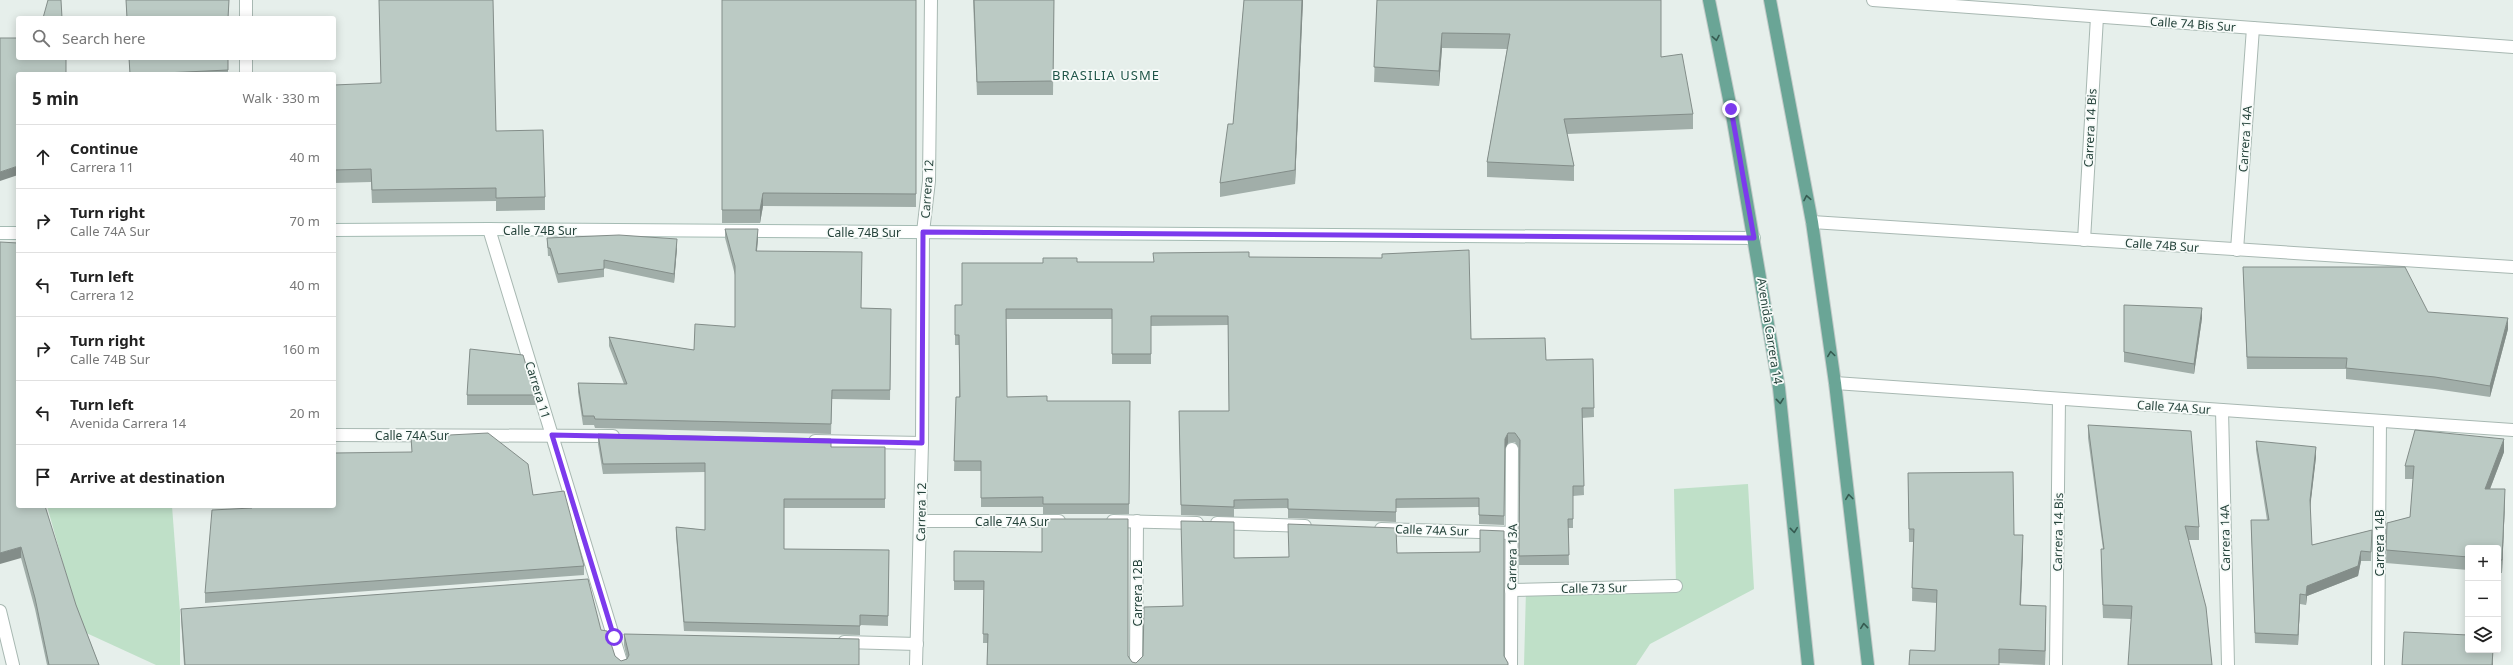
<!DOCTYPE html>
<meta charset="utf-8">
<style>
body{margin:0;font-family:"Noto Sans",sans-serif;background:#f6f6f6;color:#222}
.controls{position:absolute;right:12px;bottom:12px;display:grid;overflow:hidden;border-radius:4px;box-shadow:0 2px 10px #0003}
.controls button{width:36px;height:36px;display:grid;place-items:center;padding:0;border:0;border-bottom:1px solid #e0e0e0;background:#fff;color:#222;font:20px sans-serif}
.stop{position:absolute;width:12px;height:12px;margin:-9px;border:3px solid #7c3aed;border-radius:50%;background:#fff}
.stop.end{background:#7c3aed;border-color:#fff;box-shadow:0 1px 4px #0008}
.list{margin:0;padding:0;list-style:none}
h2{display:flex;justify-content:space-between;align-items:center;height:52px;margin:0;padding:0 16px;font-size:17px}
h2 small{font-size:13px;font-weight:400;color:#767676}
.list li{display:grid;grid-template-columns:26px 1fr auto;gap:12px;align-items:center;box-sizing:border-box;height:64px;padding:0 16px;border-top:1px solid #e0e0e0}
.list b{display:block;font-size:15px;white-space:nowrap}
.list p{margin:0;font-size:13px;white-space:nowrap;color:#767676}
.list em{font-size:13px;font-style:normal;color:#767676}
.icon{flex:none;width:22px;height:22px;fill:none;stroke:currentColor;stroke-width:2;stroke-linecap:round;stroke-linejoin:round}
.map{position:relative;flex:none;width:2513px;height:665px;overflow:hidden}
.search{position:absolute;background:#fff;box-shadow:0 2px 10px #0003;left:16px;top:16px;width:320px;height:44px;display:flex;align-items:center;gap:10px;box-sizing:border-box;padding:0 14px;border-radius:4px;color:#767676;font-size:15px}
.panel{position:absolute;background:#fff;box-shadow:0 2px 10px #0003;left:16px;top:72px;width:320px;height:436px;border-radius:4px}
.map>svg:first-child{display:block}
</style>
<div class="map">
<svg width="2513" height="665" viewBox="0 0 2513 665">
<rect width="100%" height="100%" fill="#e6efeb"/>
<g fill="#bfe0c8">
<path d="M1748 484 1754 589 1650 644 1636 665H1524L1526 590 1676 586 1674 489Z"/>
<path d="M47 506H172L180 612V665H156L82 631Z"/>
</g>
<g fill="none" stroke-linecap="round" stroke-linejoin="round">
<defs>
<g id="street">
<path d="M1873 0 2513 47"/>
<path d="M246 18V0"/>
<path d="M246 74V58"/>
<path d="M1812 222 2513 267"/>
<path d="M489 229 622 665"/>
<path d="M2084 240 2097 17"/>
<path d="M2237 250 2253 28"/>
<path d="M1835 383 2513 430"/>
<path d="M2222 410 2228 665"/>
<path d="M334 435 613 436"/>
<path d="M815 441 922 443"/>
<path d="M921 521H1059"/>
<path d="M1113 521 1197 523"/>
<path d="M1217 523 1305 526"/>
<path d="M1381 529 1512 533"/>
<path d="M1511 590 1676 586"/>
<path d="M0 611 13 665"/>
<path d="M844 642 917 644"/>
<path d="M916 665 922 443 923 232 929 181 931 0"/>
<path d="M1136 665 1137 521"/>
<path d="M1511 665 1512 449"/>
<path d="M2056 665 2059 399"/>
<path d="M2378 665 2380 421"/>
</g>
<g id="secondary">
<path d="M334 230 489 229 1754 238"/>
<path d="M0 233H18"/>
</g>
<g id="primary">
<path d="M1709 0 1731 109 1779 388 1808 665"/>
<path d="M1770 0 1812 222 1835 383 1868 665"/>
</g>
</defs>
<use href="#street" stroke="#a8b8b2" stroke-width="14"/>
<use href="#secondary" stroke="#a4bbb3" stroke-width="14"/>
<use href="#primary" stroke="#c2cac8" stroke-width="14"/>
<use href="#street" stroke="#fff" stroke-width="12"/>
<use href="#secondary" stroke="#fff" stroke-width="12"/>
<use href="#primary" stroke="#6aa596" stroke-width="12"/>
</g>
<g fill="#a1aea9">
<path d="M126 0H229L228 18H127Z"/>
<path d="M722 0H916V207L763 206 760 223H722Z"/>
<path d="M973 0H1054L1053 95H977Z"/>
<path d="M1244 0H1303L1295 184 1220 197V183L1233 124Z"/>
<path d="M1377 0 1661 57 1693 114V129L1567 134 1574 166V181L1487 177V162L1507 49 1442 48 1439 86 1374 82Z"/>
<path d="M129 58H228V74H130Z"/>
<path d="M334 85 496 131 545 197V210L496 211V201L372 203 371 182 334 183Z"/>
<path d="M725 229 758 238 757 251 862 308 891 309 890 400 832 399 831 434 595 428 594 425H583L578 392V383L624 384 609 346V337L694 350 735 327V275L725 238Z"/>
<path d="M547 238 677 248 674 283 604 268V277L558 283 550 256H548Z"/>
<path d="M1249 257 1471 339 1546 360 1593 359 1594 417 1582 418 1584 495 1573 496V528H1568L1569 565H1519V449L1515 442 1508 443 1505 449 1504 525 1479 524V507L1396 508V522L1288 518V508L1234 509V517L1181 515 1179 411H1229L1228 325 1151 326V364H1112V319H1006L1007 397 1047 401H1130L1129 514H1043V507H981V471H954L956 397H959V345H955V305H962L1043 263 1077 262H1153Z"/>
<path d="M2243 267 2428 312 2508 329 2490 397 2435 389 2346 379V369H2247Z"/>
<path d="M2124 305 2202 318 2194 374 2124 362Z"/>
<rect x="467" y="395" width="68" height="10"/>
<path d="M2088 425 2199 527V540H2189L2131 619 2103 618 2101 562V549H2103L2088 438Z"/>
<path d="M598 434 831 447H885V508H784V549L889 550 888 626 860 625V635L684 631 676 536V527L705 530V472L603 474 598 444Z"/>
<path d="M411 437 533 495 584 566V575L205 603V593L334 506 412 452Z"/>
<path d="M2256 441 2316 457 2310 507 2312 545 2372 530 2371 561H2361L2358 576 2307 596 2306 605 2300 604 2298 645 2255 643 2251 520H2267L2256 450Z"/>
<path d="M2504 452 2490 489 2505 501 2502 573H2498V548H2468V570L2386 563 2387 523 2410 517 2413 479H2405V466Z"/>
<path d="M1908 473 2014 535 2023 548 2021 605 2046 619 2045 665 1999 663 1935 651 1937 603 1912 601 1913 542H1909Z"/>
<path d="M18 506 76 605 99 665H47L35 609 21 558Z"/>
<path d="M954 551 1128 656 1132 662 1136 663 1234 558 1288 557 1397 553 1504 656 1508 663 987 665 988 643H983L984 590H954Z"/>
<path d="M181 609 601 630 615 656 621 661 627 659 624 645V634L859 665H184L181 619Z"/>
</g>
<g fill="#838d89">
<path d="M1302 0H1303L1295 184V170Z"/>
<path d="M1442 33V48L1439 86V71Z"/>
<path d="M18 166V175L0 181V172Z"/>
<path d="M763 193V206L760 223V210Z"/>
<path d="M758 229V238L756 260V251Z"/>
<path d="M677 239V248L674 283V274Z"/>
<path d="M2202 308V318L2194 374V364Z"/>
<path d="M2508 318V329L2490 397V386Z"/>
<path d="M1508 433V443L1505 449 1504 525 1505 439Z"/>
<path d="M2504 439V452L2485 502V489Z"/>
<path d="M2316 447V457L2310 509V500Z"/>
<path d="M2505 489V501L2502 573V560Z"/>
<path d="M2023 535V548L2020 618V605Z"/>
<path d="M21 547V558L0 564V553Z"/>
<path d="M2361 551V561L2358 576 2307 596 2306 605V595L2307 586Z"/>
<path d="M2300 594V604L2298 645V635Z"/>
<path d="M2046 606V619L2045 665V651Z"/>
<path d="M2493 650V665H2492Z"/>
</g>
<g fill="#bbcac4" stroke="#838d89">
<path d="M48 0H61L62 18H43Z"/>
<path d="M126 0H229L228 18H127Z"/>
<path d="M379 0H493L496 131 543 130 545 197 496 198V188L372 190 371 169 334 170V85L381 83Z"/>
<path d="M722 0H916V194L763 193 760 210H722Z"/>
<path d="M974 0H1054L1053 81 977 82Z"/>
<path d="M1244 0H1302L1295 170 1220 183 1228 124H1233Z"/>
<path d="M1377 0H1661V57L1682 54 1693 114 1564 119 1574 166 1487 162 1510 34 1442 33 1439 71 1374 67Z"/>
<path d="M0 38H18V58H66V74H18V166L0 172Z"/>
<path d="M129 58H228V70L143 74H130Z"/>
<path d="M725 229H758L756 251 862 252 861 308 891 309 890 390H832L831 424 595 419 594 416H583L578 383 627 384 609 337 694 350 695 324 735 327V266Z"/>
<path d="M619 235 677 239 674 274 604 260V269L558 274 550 248H548L547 238Z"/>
<path d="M0 242 18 243V506H45L76 605 99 665H49L35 598 21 547 0 553Z"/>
<path d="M1469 250 1471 339 1545 338 1546 360 1593 359 1594 408H1582L1584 486H1573V519H1568L1569 555 1519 556 1520 440 1515 433H1508L1505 439 1504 516 1479 515V498L1396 499V512L1288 509V499L1234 500V507L1181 505 1179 411H1229L1228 316H1151V354H1112V309H1006L1007 397 1047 396V401H1130L1129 504H1043V497L981 498V461H954L956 397H960L959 335H955V305H962V263H1043V258H1077V262H1154L1153 253 1249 252V257L1382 258V254Z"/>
<path d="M2243 267H2405L2428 312 2508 318 2490 386 2435 377 2346 368 2347 358 2247 357Z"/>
<path d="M2124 305 2202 308 2194 364 2124 352Z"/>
<path d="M470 349 523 355 535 395H467Z"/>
<path d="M2088 425 2191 431 2199 527 2185 526 2206 607 2212 665H2128L2132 606 2103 605 2101 549H2104Z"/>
<path d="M2415 430 2504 439 2485 489H2505L2502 560H2498V548H2468V557L2386 550 2387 523 2410 517 2414 466H2405Z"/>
<path d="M488 433 528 464 533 495 564 491 584 566 205 593 212 510 252 508V506H334V453L412 452 411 437Z"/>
<path d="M598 434 831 439V447H885V499H784V549L889 550 888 616 860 615V626L684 622 676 527 705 530V463L603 464Z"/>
<path d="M2256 441 2316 447 2310 500 2312 545 2372 530 2371 552 2361 551 2358 566 2307 586 2306 595 2300 594 2298 635 2255 633 2251 520H2269Z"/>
<path d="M2013 472 2014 535H2023L2020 605 2046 606 2045 651 1999 649V665H1909L1910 650 1935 651 1937 590 1912 588 1914 529H1909L1908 473Z"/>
<path d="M1042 519H1128V656L1132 662 1136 663 1143 656 1144 607 1183 606 1181 521 1234 522V558L1289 557 1288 524 1396 528 1397 553 1480 552V530L1504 531V656L1508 663V665H987L988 634H983L984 581H954V551L1042 552Z"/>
<path d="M588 579 601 630 607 631 615 656 621 661 627 659 629 655 624 634 859 639V665H185L181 609Z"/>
<path d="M2404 632 2468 635V650H2493L2492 665H2402Z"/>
</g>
<defs><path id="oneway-chevron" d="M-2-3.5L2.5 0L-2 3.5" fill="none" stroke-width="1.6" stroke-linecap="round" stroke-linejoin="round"/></defs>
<g stroke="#365b51">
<use href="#oneway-chevron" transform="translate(1716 38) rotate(79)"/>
<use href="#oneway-chevron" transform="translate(1807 198) rotate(-101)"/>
<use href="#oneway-chevron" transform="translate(1831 354) rotate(-98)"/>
<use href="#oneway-chevron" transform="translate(1780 401) rotate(84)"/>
<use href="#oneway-chevron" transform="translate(1849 497) rotate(-97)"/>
<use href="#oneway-chevron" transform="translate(1794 530) rotate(84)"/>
<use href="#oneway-chevron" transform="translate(1864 626) rotate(-96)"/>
</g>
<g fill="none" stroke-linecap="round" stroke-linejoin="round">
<path stroke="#7c3aed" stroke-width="5" d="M614 637 552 435 922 443 923 232 1754 238 1731 109"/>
</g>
<g text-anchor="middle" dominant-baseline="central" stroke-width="3.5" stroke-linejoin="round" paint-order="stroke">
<g font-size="12" fill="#24423a" stroke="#f7fbf9">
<text transform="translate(2193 24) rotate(4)">Calle 74 Bis Sur</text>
<text transform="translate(2090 128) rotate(-87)">Carrera 14 Bis</text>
<text transform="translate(2245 139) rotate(-86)">Carrera 14A</text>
<text transform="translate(927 189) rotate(-86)">Carrera 12</text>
<text x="540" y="230">Calle 74B Sur</text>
<text x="864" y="232">Calle 74B Sur</text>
<text transform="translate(2162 245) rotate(4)">Calle 74B Sur</text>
<text transform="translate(1770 331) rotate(81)">Avenida Carrera 14</text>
<text transform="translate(538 390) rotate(73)">Carrera 11</text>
<text transform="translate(2174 407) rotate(4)">Calle 74A Sur</text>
<text x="412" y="435">Calle 74A Sur</text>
<text transform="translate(921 512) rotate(-89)">Carrera 12</text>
<text x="1012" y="521">Calle 74A Sur</text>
<text transform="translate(1432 530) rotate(2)">Calle 74A Sur</text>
<text transform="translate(2058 532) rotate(-89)">Carrera 14 Bis</text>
<text transform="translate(2225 538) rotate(-91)">Carrera 14A</text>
<text transform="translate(2379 543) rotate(-90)">Carrera 14B</text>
<text transform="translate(1512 557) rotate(-89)">Carrera 13A</text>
<text transform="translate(1594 588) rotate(-1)">Calle 73 Sur</text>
<text transform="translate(1137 593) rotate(-90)">Carrera 12B</text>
</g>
<g font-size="13" letter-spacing="1" fill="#1f5548" stroke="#f7fbf9">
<text x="1106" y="75">BRASILIA USME</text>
</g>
</g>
</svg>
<div class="controls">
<button>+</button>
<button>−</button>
<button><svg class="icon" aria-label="layers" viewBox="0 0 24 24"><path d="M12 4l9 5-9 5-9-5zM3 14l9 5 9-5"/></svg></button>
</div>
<div class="stop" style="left:614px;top:637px"></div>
<div class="stop end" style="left:1731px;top:109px"></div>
<div class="search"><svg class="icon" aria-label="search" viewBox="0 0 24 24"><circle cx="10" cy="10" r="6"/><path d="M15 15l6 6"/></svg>Search here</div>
<section class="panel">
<h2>5 min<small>Walk · 330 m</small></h2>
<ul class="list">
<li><svg class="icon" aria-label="ahead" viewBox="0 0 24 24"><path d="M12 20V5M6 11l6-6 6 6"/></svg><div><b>Continue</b><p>Carrera 11</p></div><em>40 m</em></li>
<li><svg class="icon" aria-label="right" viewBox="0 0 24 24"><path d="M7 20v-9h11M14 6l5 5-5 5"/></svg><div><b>Turn right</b><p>Calle 74A Sur</p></div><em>70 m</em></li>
<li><svg class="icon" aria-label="left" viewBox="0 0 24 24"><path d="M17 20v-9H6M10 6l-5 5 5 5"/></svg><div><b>Turn left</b><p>Carrera 12</p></div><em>40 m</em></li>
<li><svg class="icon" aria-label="right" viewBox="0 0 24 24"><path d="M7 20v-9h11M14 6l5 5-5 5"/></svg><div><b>Turn right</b><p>Calle 74B Sur</p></div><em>160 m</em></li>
<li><svg class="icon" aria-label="left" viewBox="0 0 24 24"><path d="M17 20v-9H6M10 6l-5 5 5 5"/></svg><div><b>Turn left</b><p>Avenida Carrera 14</p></div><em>20 m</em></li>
<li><svg class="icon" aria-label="arrive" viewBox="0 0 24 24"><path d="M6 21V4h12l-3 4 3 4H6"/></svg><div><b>Arrive at destination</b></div></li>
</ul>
</section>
</div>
